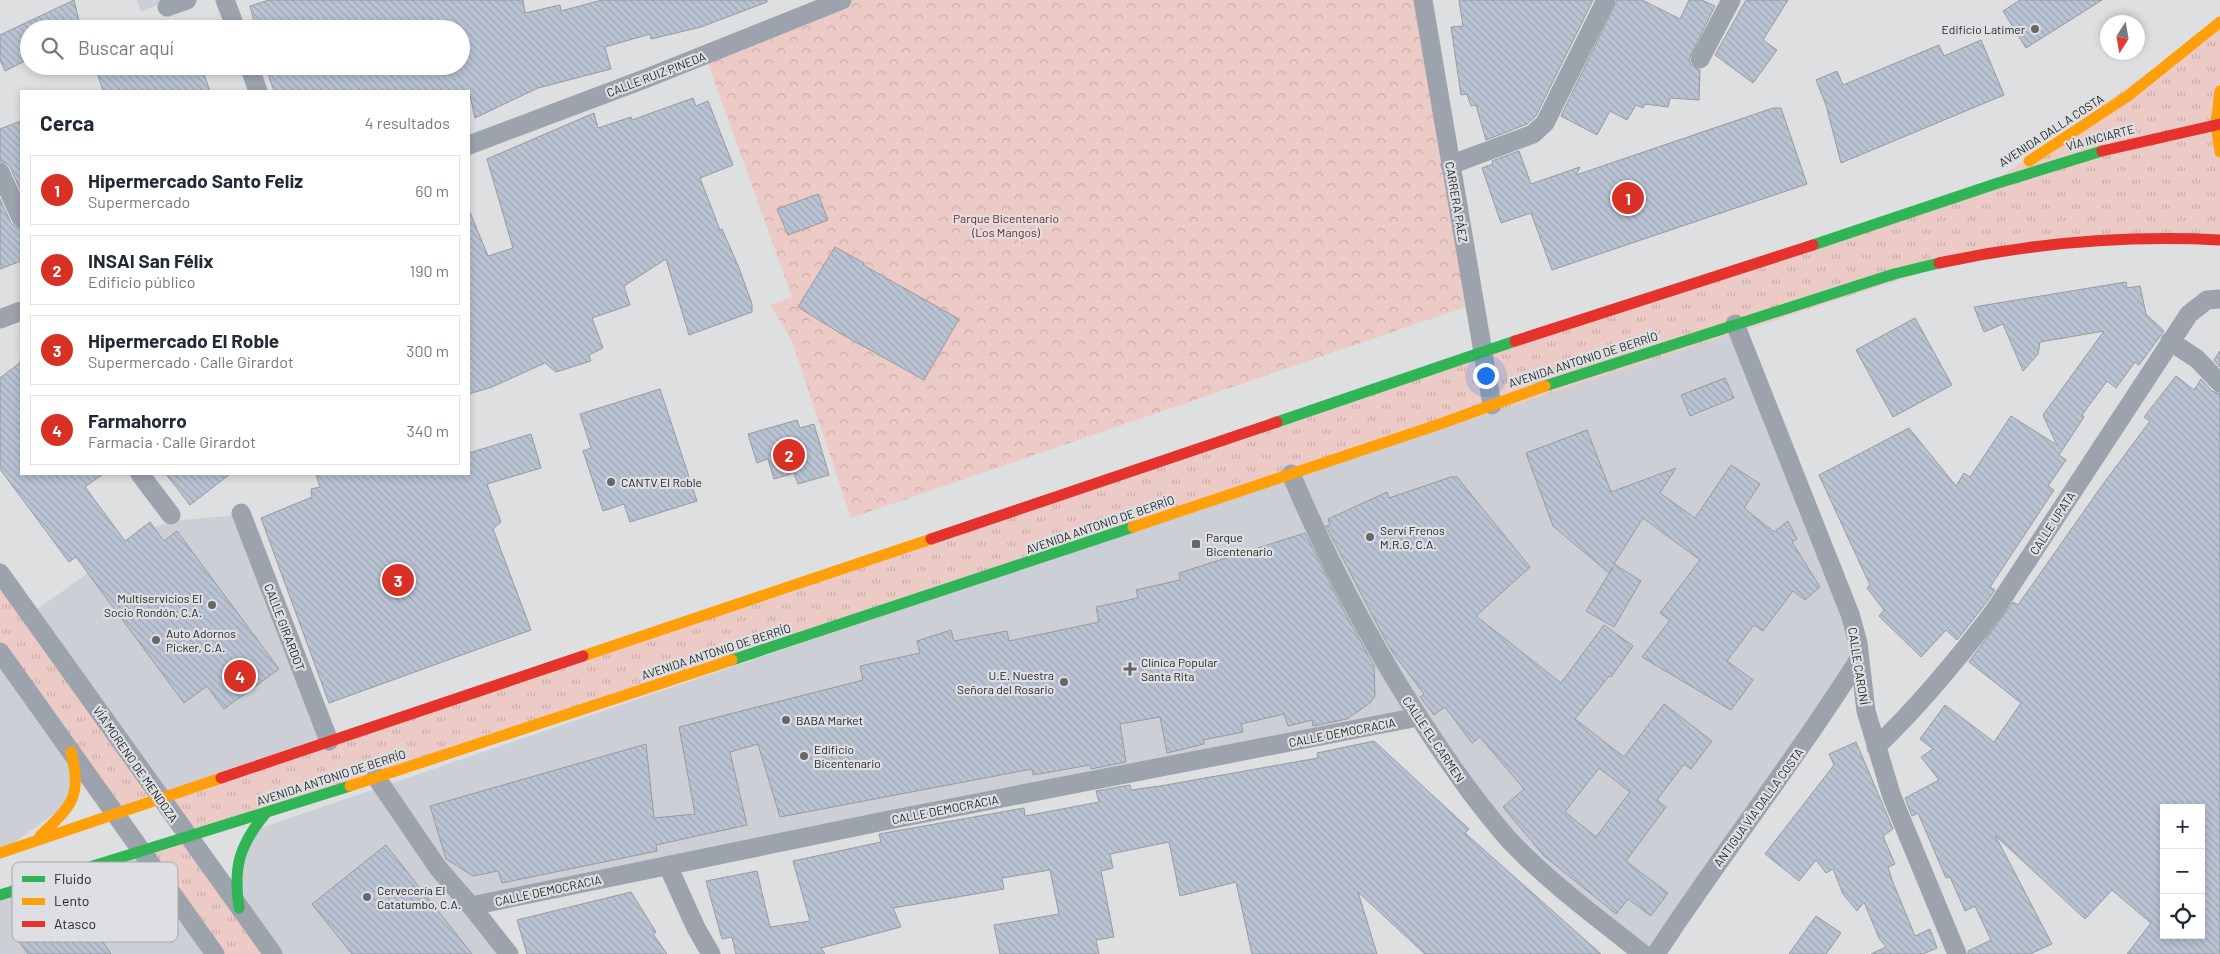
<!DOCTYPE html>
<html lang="es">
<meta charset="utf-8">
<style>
body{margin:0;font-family:Barlow,sans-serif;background:#f2f2f3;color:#1f2937}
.controls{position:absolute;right:15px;bottom:15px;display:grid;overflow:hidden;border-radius:0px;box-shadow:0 2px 8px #0003}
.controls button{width:45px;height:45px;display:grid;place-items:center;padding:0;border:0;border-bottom:1px solid #e0e1e3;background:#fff;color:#1f2937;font:25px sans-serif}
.compass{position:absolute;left:2100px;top:15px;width:45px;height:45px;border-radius:50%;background:#fff;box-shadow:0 2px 8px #0003;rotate:191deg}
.you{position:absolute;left:1485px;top:375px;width:18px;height:18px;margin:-12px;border:4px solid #fff;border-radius:50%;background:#1a73e8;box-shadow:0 0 0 8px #1a73e833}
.badge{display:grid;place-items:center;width:32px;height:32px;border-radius:50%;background:#d93025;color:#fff;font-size:16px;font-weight:700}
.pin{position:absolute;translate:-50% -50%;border:2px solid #fff;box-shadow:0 1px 5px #0006}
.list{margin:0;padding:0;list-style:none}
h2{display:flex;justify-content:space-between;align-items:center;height:65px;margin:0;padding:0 20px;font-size:21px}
h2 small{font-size:16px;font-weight:400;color:#747a83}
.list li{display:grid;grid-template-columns:32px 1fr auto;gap:15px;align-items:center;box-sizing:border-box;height:70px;margin:0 10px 10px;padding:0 10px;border:1px solid #e0e1e3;border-radius:0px}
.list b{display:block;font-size:19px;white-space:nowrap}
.list p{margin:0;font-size:16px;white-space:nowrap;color:#747a83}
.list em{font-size:16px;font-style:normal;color:#747a83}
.icon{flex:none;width:28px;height:28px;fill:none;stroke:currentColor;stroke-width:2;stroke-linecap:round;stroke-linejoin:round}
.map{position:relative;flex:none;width:2220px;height:954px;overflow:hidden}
.search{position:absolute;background:#fff;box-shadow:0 2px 8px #0003;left:20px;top:20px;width:450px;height:55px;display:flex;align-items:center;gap:12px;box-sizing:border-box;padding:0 18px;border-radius:28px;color:#747a83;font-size:19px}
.panel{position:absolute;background:#fff;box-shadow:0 2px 8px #0003;left:20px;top:90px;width:450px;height:385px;border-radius:0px}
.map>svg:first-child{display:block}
</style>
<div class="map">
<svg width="2220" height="954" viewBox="0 0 2220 954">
<defs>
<pattern id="grass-tufts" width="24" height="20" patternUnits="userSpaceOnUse" patternTransform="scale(1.25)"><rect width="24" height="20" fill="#eccac5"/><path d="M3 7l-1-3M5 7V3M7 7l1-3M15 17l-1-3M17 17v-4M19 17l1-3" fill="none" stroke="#caaea9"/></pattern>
<pattern id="park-crowns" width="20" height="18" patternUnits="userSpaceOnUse" patternTransform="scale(1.25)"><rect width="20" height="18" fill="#eccac5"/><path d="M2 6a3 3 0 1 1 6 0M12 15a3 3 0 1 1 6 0" fill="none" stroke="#caaea9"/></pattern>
<pattern id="building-back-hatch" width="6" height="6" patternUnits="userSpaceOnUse" patternTransform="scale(1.25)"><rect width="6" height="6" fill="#b9c3d3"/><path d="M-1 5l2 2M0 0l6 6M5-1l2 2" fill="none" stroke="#9fa8b5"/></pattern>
</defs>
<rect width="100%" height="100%" fill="#dedfe1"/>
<g fill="#ccd0d6">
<path d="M137 0H169L141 12Z"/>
<path d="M1735 324 1859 659 1656 954 1547 876 1418 717 472 906 509 954H273L235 882 249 832Z"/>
<path d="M238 515 324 739 161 794 32 613 151 528 172 521Z"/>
<path d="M0 652 71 752 73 800 0 853Z"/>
<path d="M142 851 215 954H0V895Z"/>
</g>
<g fill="url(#grass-tufts)">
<path d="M2220 22V240L1988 251 188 837 273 954H215L142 851 188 837 161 798 1989 185Z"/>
<path d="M0 576 156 796 116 810 0 646Z"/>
</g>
<path fill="url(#park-crowns)" d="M842 0H1423L1474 304 851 518 792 341 770 305 792 297 705 55Z"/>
<g fill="url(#building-back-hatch)" stroke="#999a9b" fill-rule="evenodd">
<path d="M74 0 81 29H29V59L5 71 0 60V35Z"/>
<path d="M269 0H523L525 13 560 5 561 11 602 0H767V2L701 27 651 39 650 34 605 47 611 69 538 88 475 118 469 91H274L265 66H461V29H256L250 6Z"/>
<path d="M1459 0H1593L1536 116 1527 124 1486 140 1476 105 1471 106 1467 94 1461 95 1451 27 1463 26Z"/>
<path d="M1617 0H1642L1680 19 1689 0H1702L1715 6 1689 59 1691 65 1700 70 1699 100 1670 98 1668 107 1645 104 1643 108 1636 105 1627 120 1610 111 1597 135 1561 116Z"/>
<path d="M1746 0H1788L1763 40 1777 50 1753 83 1715 55Z"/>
<path d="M2020 0H2102L2026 48 2003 11Z"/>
<path d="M1981 40 2004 95 1841 163 1826 105 1816 80 1837 71 1843 85 1939 45 1944 56Z"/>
<path d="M95 66H201L210 91H103Z"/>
<path d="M693 98 696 106 708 101 733 165 700 178 720 230 722 229 739 268 752 304V312L689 335 666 259 624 286 630 305 592 318 603 348 589 355 591 361 556 372 545 363 492 387 469 394V210L488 256 513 248 487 159 594 113 598 128 631 117 632 120Z"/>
<path d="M1773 108H1781L1807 184 1552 270 1531 213 1501 223 1482 168 1493 164 1492 161 1519 151 1531 184 1580 167 1576 175Z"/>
<path d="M21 121V191L10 167 6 163 0 161V129Z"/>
<path d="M818 194 828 220 788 235 777 209Z"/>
<path d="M0 199 11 223 15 227 21 229V261L0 269Z"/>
<path d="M835 247 864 263 863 265 959 319 924 380 843 335 798 307Z"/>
<path d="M2126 282 2127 288 2140 286 2146 314 2164 331 2139 365 2135 362 2116 388 2107 381 2082 415 2084 417 2059 455 2066 460 2048 486 2054 490 1990 587 1995 590 1986 603 1957 640 1946 630 1921 657 1879 616 1884 610 1867 588 1870 585 1819 475 1909 428 1956 486 1964 473 1970 477 2011 416 2057 445 2043 415 2104 331 2040 342 2038 354 2023 371 2003 324 1984 332 1974 307Z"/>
<path d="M1915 318 1952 385 1893 417 1856 350Z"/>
<path d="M2220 351V367L2214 360Z"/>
<path d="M21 362V474H103L85 487 125 541 150 522 164 541 177 531 279 669 224 709 207 686 184 703 76 557 69 562 0 469V378Z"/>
<path d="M2176 376 2194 390 2201 379 2212 391 2220 394V954H2127L2151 923 2112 890 2085 919 1995 835 2052 944 2030 954H1968V951L1991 940 1975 906 1965 911 1950 877 1946 878 1918 813 1912 816 1905 798 1939 780 1921 757 1933 749 1920 739 1945 705 1994 742 2021 703 1969 662 2013 602 2018 605 2101 487 2150 421 2144 417ZM2164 808H2201V935H2164Z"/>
<path d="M1725 378 1734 398 1690 416 1681 395Z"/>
<path d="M660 389 697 501 630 522 624 504 603 511 583 451 591 448 580 414Z"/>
<path d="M797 420 800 428 814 424 829 475 798 484 794 473 774 479 768 459 757 463 748 434Z"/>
<path d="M1587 430 1611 492 1676 468 1660 493 1695 518 1731 465 1760 484 1744 508 1774 532 1788 521 1797 539 1792 542 1820 587 1805 600 1793 591 1763 631 1754 625 1727 661 1753 680 1731 710 1642 657 1670 620 1660 613 1700 560 1643 518 1614 564 1641 581 1614 627 1586 611 1613 567 1609 573 1553 526 1526 453Z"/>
<path d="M531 434 541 468 487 484 501 522 493 529 531 630 329 703 261 518 312 497 311 489 320 487 316 474H469V453Z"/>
<path d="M166 474H230L190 505Z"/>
<path d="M1451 477H1457L1530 567 1476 616 1561 683 1604 625 1633 646 1611 677 1609 676 1575 719 1624 757 1664 704 1712 741 1691 769 1684 764 1657 800 1666 807 1626 861 1668 893 1651 916 1628 899 1616 914 1544 856 1503 807 1524 789 1480 737 1472 743 1445 707 1434 715 1420 697 1424 694 1393 653 1381 632 1326 526 1330 525 1328 519 1387 492 1389 498ZM1599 768 1630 792 1596 837 1565 812Z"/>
<path d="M1305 533 1344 611 1374 666 1375 696 1370 703 1347 719 1313 726 1312 720 1288 726 1284 714 1241 724 1243 732 1203 740 1204 744 1167 753 1160 717 1120 724 1126 762 1091 769 1090 765 1033 775 1032 769 780 817 758 744 730 752 747 825 656 845 657 851 502 883 498 871 473 876 446 859 430 806 646 744 654 818 695 814 679 727 863 680 860 666 920 653 917 641 951 630 954 641 1007 631 1009 641 1099 622 1096 607 1138 598 1136 590 1180 580 1179 573Z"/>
<path d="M1374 741 1469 829 1465 833 1601 954H1425L1358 892 1377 954H1252L1236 882 1180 896 1169 842 1110 854 1113 868 1101 871 1114 937 1096 940 1099 954H1000L994 925 1059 914 1050 870 1002 878 1004 889 893 908 901 927 821 948 825 954H736L732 937 722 939 706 881 757 871 770 927 810 921 793 861 881 842 879 834 1024 808 1025 816 1099 802 1096 791 1130 785 1131 790 1160 786 1318 758 1317 753Z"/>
<path d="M1856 742 1893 829 1883 836 1895 864 1888 867 1892 880 1915 936 1930 929 1937 948 1923 954H1871L1886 947 1879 938 1864 902 1857 911 1843 894 1833 869 1826 873 1816 860 1799 881 1765 854 1834 765 1829 754Z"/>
<path d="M386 845 472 954H352L312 904Z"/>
<path d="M631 892 656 932 653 934 667 954H527L517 920Z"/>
<path d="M75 899 111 954H28L17 939Z"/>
<path d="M1816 916 1841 933 1826 954H1789Z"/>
</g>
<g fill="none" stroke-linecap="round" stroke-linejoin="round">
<g stroke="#9ca3ad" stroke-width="19">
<path d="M225 0 236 29"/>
<path d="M1423 0 1492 405"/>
<path d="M167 7 187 0"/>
<path d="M1700 59 1731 0"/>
<path d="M249 66 258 91"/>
<path d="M469 145 647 78 842 0"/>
<path d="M1450 165 1533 134 1545 123 1606 0"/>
<path d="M0 172 21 218"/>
<path d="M0 319 21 311"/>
<path d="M1735 324 1850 614 1858 643 1866 711 1892 797 1957 954"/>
<path d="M2170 341 2197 359 2220 383"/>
<path d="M140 474 171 515"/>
<path d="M1291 474C1329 564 1374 650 1428 731 1453 769 1480 807 1510 841 1550 883 1598 918 1643 954"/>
<path d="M241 513 329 741"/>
<path d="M0 573 273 954"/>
<path d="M0 652 215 954"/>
<path d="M1876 747C1920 705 1958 659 1995 610L2189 314 2207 300 2220 299"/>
<path d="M376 777 438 868 471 906 509 954"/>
<path d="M668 866 696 928 711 954"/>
<path d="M471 906 884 821 1418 717"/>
<path d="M1656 954C1721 854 1796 760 1859 659"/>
</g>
<g stroke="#30b455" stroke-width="11">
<path d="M1813 245 1998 183 2102 151"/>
<path d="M1545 386 1894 274 1939 263"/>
<path d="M1277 422 1515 341"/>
<path d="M732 660 1133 527"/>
<path d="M0 895 350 786"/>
<path d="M239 908C233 867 239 846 265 814"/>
</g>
<g stroke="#ff9f0a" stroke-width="11">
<path d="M2220 91 2216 124 2220 152"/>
<path d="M2029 161 2128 96 2220 22"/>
<path d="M1133 527 1440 424 1545 386"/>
<path d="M583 656 931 539"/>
<path d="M350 786 732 660"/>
<path d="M40 836C71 806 83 797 71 752"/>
<path d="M0 853 221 778"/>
</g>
<g stroke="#e5322d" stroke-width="11">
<path d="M2102 151 2220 124"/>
<path d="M1939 263C2032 243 2124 235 2220 240"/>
<path d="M1515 341 1813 245"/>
<path d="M931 539 1277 422"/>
<path d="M221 778 583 656"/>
</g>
</g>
<g fill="#676769" stroke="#dddfe2" stroke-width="2">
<circle cx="2035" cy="29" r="5"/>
<circle cx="611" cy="482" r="5"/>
<circle cx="1370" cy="537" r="5"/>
<rect x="1191" y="539" width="10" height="10" rx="2.5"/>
<circle cx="212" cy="605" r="5"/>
<circle cx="156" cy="640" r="5"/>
<path d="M1127.5 661.5h5v5h5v5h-5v5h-5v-5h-5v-5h5z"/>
<circle cx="1064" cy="682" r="5"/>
<circle cx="786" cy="720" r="5"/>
<circle cx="804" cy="756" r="5"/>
<circle cx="367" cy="897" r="5"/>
</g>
<g text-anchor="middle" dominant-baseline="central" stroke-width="4.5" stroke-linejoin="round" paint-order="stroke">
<g font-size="12" fill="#272729" stroke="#dddfe2" text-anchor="start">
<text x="2025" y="29" text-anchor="end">Edificio Latimer</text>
<text x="621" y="482">CANTV El Roble</text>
<text x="1380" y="530">Serví Frenos<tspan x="1380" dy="14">M.R.G, C.A.</tspan></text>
<text x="1206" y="537">Parque<tspan x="1206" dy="14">Bicentenario</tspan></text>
<text x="202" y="598" text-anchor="end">Multiservicios El<tspan x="202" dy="14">Socio Rondón, C.A.</tspan></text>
<text x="166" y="633">Auto Adornos<tspan x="166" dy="14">Picker, C.A.</tspan></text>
<text x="1141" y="662">Clínica Popular<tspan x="1141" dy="14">Santa Rita</tspan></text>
<text x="1054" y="675" text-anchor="end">U.E. Nuestra<tspan x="1054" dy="14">Señora del Rosario</tspan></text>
<text x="796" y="720">BABA Market</text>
<text x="814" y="749">Edificio<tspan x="814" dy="14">Bicentenario</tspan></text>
<text x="377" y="890">Cervecería El<tspan x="377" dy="14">Catatumbo, C.A.</tspan></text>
</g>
<g font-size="12" fill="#272729" stroke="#dddfe2">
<text transform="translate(656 74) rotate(-21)">CALLE RUIZ PINEDA</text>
<text transform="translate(2051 130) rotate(-33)">AVENIDA DALLA COSTA</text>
<text transform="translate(2100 137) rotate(-15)">VÍA INCIARTE</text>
<text transform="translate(1457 202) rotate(80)">CARRERA PÁEZ</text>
<text transform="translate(1583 359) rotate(-18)">AVENIDA ANTONIO DE BERRÍO</text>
<text transform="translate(2052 523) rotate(-57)">CALLE UPATA</text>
<text transform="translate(1100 524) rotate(-19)">AVENIDA ANTONIO DE BERRÍO</text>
<text transform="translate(285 627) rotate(69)">CALLE GIRARDOT</text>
<text transform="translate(716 651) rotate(-18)">AVENIDA ANTONIO DE BERRÍO</text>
<text transform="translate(1859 666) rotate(81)">CALLE CARONÍ</text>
<text transform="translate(1342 732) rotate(-11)">CALLE DEMOCRACIA</text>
<text transform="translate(1434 739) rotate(56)">CALLE EL CARMEN</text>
<text transform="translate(136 764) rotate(55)">VÍA MORENO DE MENDOZA</text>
<text transform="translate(331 777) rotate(-18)">AVENIDA ANTONIO DE BERRÍO</text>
<text transform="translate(1758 807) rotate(-54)">ANTIGUA VÍA DALLA COSTA</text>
<text transform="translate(945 809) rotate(-11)">CALLE DEMOCRACIA</text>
<text transform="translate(548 890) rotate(-12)">CALLE DEMOCRACIA</text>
</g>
<g font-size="12" fill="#791f13" stroke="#dddfe2">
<text x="1006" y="218">Parque Bicentenario<tspan x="1006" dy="14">(Los Mangos)</tspan></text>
</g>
</g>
<rect x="12" y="862" width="166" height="80" rx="8" fill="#dddfe2" stroke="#a6a8aa" stroke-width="1"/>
<rect x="22" y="876" width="23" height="6" fill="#30b455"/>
<rect x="22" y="898" width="23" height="7" fill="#ff9f0a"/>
<rect x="22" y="921" width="23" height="6" fill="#e5322d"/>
<g font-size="14" fill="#272729">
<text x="54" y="884">Fluido</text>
<text x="54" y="906">Lento</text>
<text x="54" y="929">Atasco</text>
</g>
</svg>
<div class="controls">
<button>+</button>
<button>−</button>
<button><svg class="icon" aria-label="locate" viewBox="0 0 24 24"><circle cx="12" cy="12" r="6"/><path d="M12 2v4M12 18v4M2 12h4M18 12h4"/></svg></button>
</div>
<svg class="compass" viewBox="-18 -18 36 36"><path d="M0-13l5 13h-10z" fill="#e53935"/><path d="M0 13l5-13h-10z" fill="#747a83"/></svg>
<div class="you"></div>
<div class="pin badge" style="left:1628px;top:198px">1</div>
<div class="pin badge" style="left:789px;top:455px">2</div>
<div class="pin badge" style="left:398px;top:580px">3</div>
<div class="pin badge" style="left:240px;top:676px">4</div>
<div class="search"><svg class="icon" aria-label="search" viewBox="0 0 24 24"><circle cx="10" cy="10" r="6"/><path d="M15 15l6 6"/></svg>Buscar aquí</div>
<section class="panel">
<h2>Cerca<small>4 resultados</small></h2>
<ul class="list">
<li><span class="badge">1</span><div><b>Hipermercado Santo Feliz</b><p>Supermercado</p></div><em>60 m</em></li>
<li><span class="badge">2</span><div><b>INSAI San Félix</b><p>Edificio público</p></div><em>190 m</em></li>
<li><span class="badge">3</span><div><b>Hipermercado El Roble</b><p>Supermercado · Calle Girardot</p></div><em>300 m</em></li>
<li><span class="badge">4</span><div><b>Farmahorro</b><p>Farmacia · Calle Girardot</p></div><em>340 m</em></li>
</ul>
</section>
</div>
